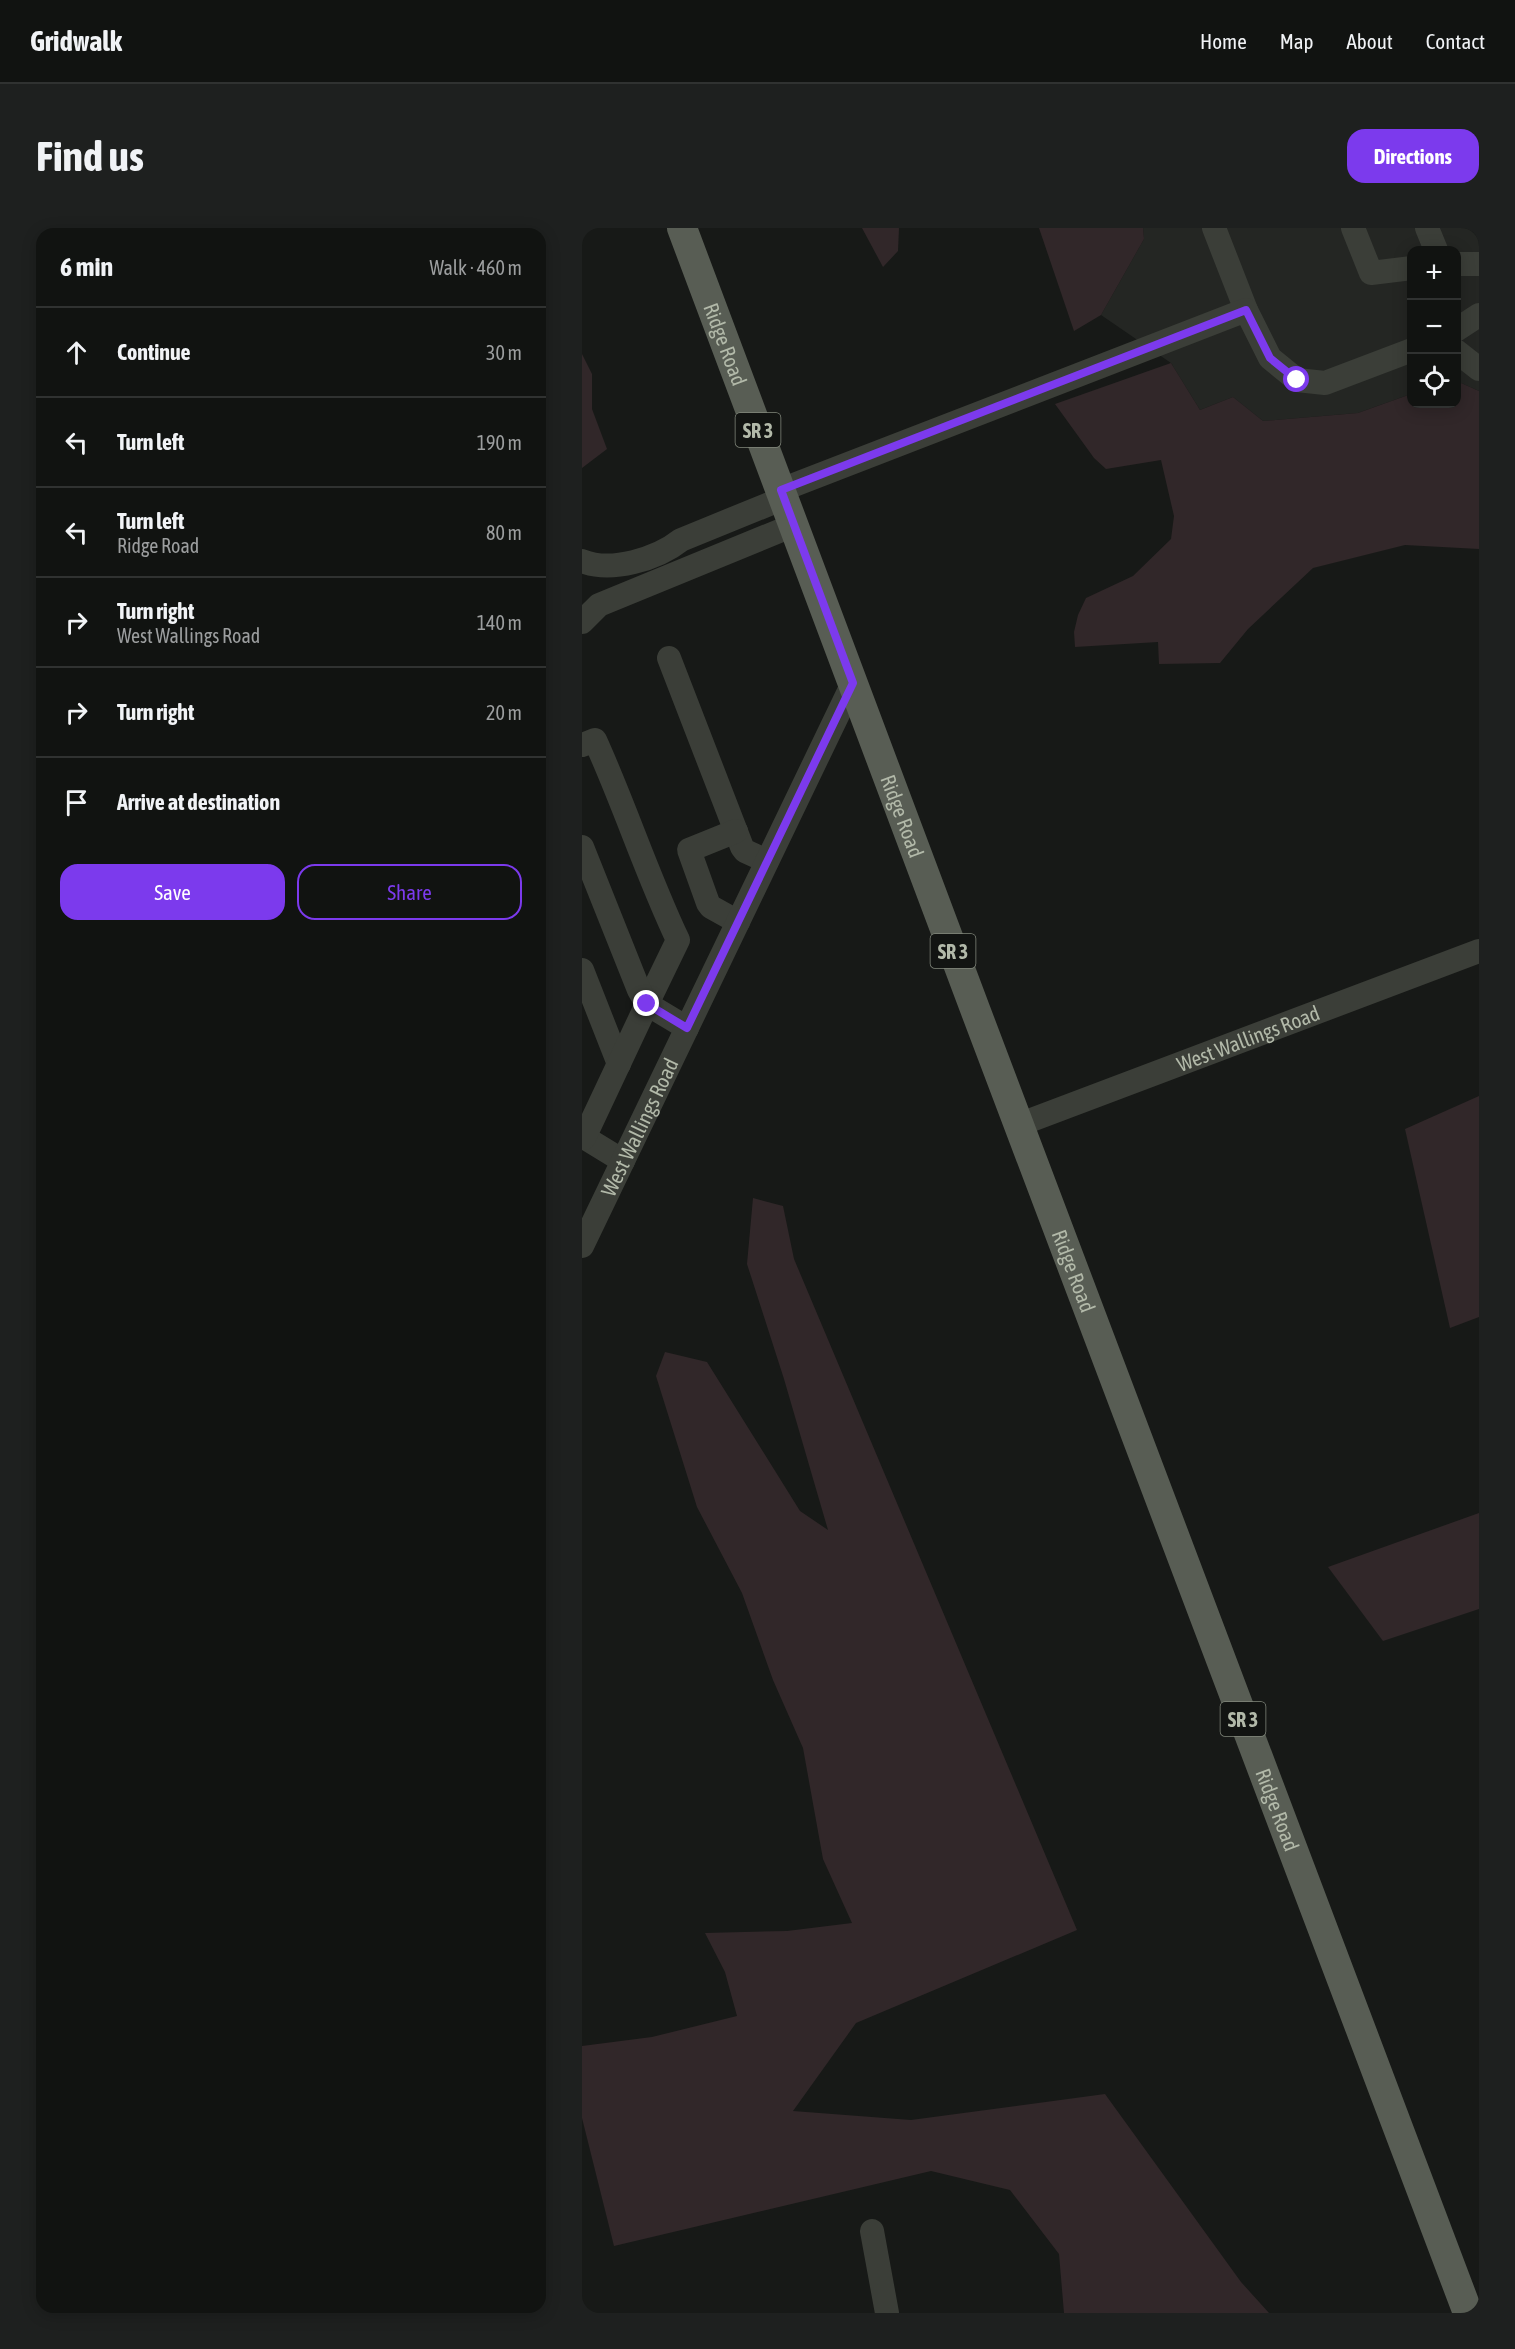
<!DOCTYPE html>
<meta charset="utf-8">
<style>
body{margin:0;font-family:"Asap Condensed",sans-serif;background:#1e201f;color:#f1f3f6}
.controls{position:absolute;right:18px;top:18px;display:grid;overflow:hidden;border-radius:12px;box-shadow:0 3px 15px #0003}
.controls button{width:54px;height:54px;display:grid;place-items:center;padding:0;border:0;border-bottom:2px solid #303231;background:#111311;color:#f1f3f6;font:30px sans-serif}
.stop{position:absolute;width:18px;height:18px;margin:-14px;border:4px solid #7c3aed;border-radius:50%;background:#fff}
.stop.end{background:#7c3aed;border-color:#fff;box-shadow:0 2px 6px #0008}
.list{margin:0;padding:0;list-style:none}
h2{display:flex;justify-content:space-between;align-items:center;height:78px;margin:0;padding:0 24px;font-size:26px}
h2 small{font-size:20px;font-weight:400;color:#9c9e9f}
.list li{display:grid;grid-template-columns:39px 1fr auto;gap:18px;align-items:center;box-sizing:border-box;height:90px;padding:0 24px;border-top:2px solid #303231}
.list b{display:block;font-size:22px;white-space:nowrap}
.list p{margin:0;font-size:20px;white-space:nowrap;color:#9c9e9f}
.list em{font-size:20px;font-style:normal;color:#9c9e9f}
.actions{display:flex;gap:12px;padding:18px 24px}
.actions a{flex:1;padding:14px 0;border:2px solid #7c3aed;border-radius:18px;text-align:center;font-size:21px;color:#7c3aed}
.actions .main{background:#7c3aed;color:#fff}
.icon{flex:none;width:33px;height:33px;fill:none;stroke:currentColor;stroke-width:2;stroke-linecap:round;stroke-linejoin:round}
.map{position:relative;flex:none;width:897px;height:2085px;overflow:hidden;border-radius:18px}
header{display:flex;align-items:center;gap:36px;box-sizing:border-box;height:84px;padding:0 30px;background:#111311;border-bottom:2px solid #303231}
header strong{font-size:28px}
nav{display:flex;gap:33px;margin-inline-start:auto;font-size:21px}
.intro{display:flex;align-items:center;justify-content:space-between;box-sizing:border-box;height:144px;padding:0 36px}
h1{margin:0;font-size:42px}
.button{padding:15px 27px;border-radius:18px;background:#7c3aed;color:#fff;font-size:21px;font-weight:700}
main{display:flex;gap:36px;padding:0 36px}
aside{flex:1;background:#111311;border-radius:18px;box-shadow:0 3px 15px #0003}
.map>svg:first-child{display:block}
</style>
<header>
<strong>Gridwalk</strong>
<nav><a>Home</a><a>Map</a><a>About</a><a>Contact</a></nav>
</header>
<div class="intro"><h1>Find us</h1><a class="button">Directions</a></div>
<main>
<aside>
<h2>6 min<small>Walk · 460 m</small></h2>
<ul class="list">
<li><svg class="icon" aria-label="ahead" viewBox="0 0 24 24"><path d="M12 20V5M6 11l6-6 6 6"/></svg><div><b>Continue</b></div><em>30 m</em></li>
<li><svg class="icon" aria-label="left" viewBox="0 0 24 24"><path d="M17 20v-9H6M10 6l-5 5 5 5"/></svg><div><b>Turn left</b></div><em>190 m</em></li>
<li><svg class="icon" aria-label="left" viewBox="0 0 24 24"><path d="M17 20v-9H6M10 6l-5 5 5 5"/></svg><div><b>Turn left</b><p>Ridge Road</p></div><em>80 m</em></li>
<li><svg class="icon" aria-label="right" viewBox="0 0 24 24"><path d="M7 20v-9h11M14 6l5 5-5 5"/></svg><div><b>Turn right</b><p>West Wallings Road</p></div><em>140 m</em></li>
<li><svg class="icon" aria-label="right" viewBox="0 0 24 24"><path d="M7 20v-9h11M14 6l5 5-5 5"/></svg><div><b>Turn right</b></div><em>20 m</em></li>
<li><svg class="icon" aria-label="arrive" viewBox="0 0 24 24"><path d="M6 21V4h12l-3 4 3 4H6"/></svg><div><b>Arrive at destination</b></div></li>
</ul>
<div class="actions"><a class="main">Save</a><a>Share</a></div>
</aside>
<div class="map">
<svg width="897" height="2085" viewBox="0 0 897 2085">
<rect width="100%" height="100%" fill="#171917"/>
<path fill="#242623" d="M561 0H897V163L879 155 875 156 874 22H830L829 166 776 185 681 193 651 169 618 182 589 135 519 87 562 11Z"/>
<g fill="#312729">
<path d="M280 0H317L316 23 301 39Z"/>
<path d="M457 0H561L562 11 519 87 492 103Z"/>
<path d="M0 126 10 146V181L25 221 0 240Z"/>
<path d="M589 135 618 182 651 169 681 193 776 185 829 166 830 176H874L875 156 879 155 897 163V321L823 317 731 340 666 401 638 435 577 436 576 414 493 419 492 404 496 387 504 370 551 348 589 311 592 288 579 232 524 241 512 230 473 176Z"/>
<path d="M897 868V1089L868 1100 823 901Z"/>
<path d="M171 970 201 978 212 1031 495 1702 274 1795 211 1883 329 1892 523 1866 659 2054 687 2085H482L477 2026 428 1962 349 1943 32 2018 0 1890V1818L70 1809 155 1788 143 1744 123 1705 205 1703 270 1695 241 1631 221 1520 191 1452 160 1365 115 1279 74 1148 83 1124 125 1134 218 1283 246 1302 202 1151 165 1036Z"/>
<path d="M897 1285V1381L801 1413 746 1339Z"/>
</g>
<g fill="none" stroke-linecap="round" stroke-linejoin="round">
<g stroke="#3b3e38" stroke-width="24">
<path d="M632 0 664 82"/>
<path d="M771 0 789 45 830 40"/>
<path d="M845 0 854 22"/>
<path d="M874 36H897"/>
<path d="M874 102 897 87"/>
<path d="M874 123 897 141"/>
<path d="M199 262 664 82 688 130 715 152 743 155 830 122"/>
<path d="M0 333C29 345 75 331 99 312L202 270"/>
<path d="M0 394 17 377 212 297"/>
<path d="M87 430 160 619 163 623 185 633"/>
<path d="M0 517 13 512C43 578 65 647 96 712L65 776"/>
<path d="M154 603 107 622 126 675 129 679 156 694"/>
<path d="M0 619 57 762 65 776"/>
<path d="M0 742 37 836"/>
<path id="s1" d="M436 897 897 723"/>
<path d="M0 908 41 933"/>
<path d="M2 910 65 776 105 800"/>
<path id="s2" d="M0 1018 271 455"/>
<path d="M290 2003 305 2085"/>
</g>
<path stroke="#585d54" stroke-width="30" id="s3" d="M100 0 393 781 886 2085"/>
</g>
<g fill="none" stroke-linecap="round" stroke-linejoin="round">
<path stroke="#7c3aed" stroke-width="8" d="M65 776 105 800 271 455 199 262 664 82 688 130 715 152"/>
</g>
<g text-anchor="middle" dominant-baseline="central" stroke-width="4.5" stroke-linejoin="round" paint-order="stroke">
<g fill="#121412" stroke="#82887c" stroke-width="1.5">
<rect x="153.5" y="185" width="45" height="34" rx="4.5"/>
<rect x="348.5" y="706" width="45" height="34" rx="4.5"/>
<rect x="638.5" y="1474" width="45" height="34" rx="4.5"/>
</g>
<g font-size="20" font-weight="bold" fill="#b2b9a9">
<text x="176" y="202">SR 3</text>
<text x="371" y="723">SR 3</text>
<text x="661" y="1491">SR 3</text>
</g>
<g font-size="21" fill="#b2b9a9" stroke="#121412">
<text stroke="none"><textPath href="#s3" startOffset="124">Ridge Road</textPath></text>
<text stroke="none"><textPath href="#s3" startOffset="628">Ridge Road</textPath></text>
<text stroke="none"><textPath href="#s1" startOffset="246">West Wallings Road</textPath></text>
<text stroke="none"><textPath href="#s2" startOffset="132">West Wallings Road</textPath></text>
<text stroke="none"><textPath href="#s3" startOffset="1114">Ridge Road</textPath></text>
<text stroke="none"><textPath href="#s3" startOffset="1690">Ridge Road</textPath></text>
</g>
</g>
</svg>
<div class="controls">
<button>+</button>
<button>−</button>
<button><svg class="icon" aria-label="locate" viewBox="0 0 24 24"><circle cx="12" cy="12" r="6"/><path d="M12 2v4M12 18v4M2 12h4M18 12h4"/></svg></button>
</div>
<div class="stop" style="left:715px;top:152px"></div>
<div class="stop end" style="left:65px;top:776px"></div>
</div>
</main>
